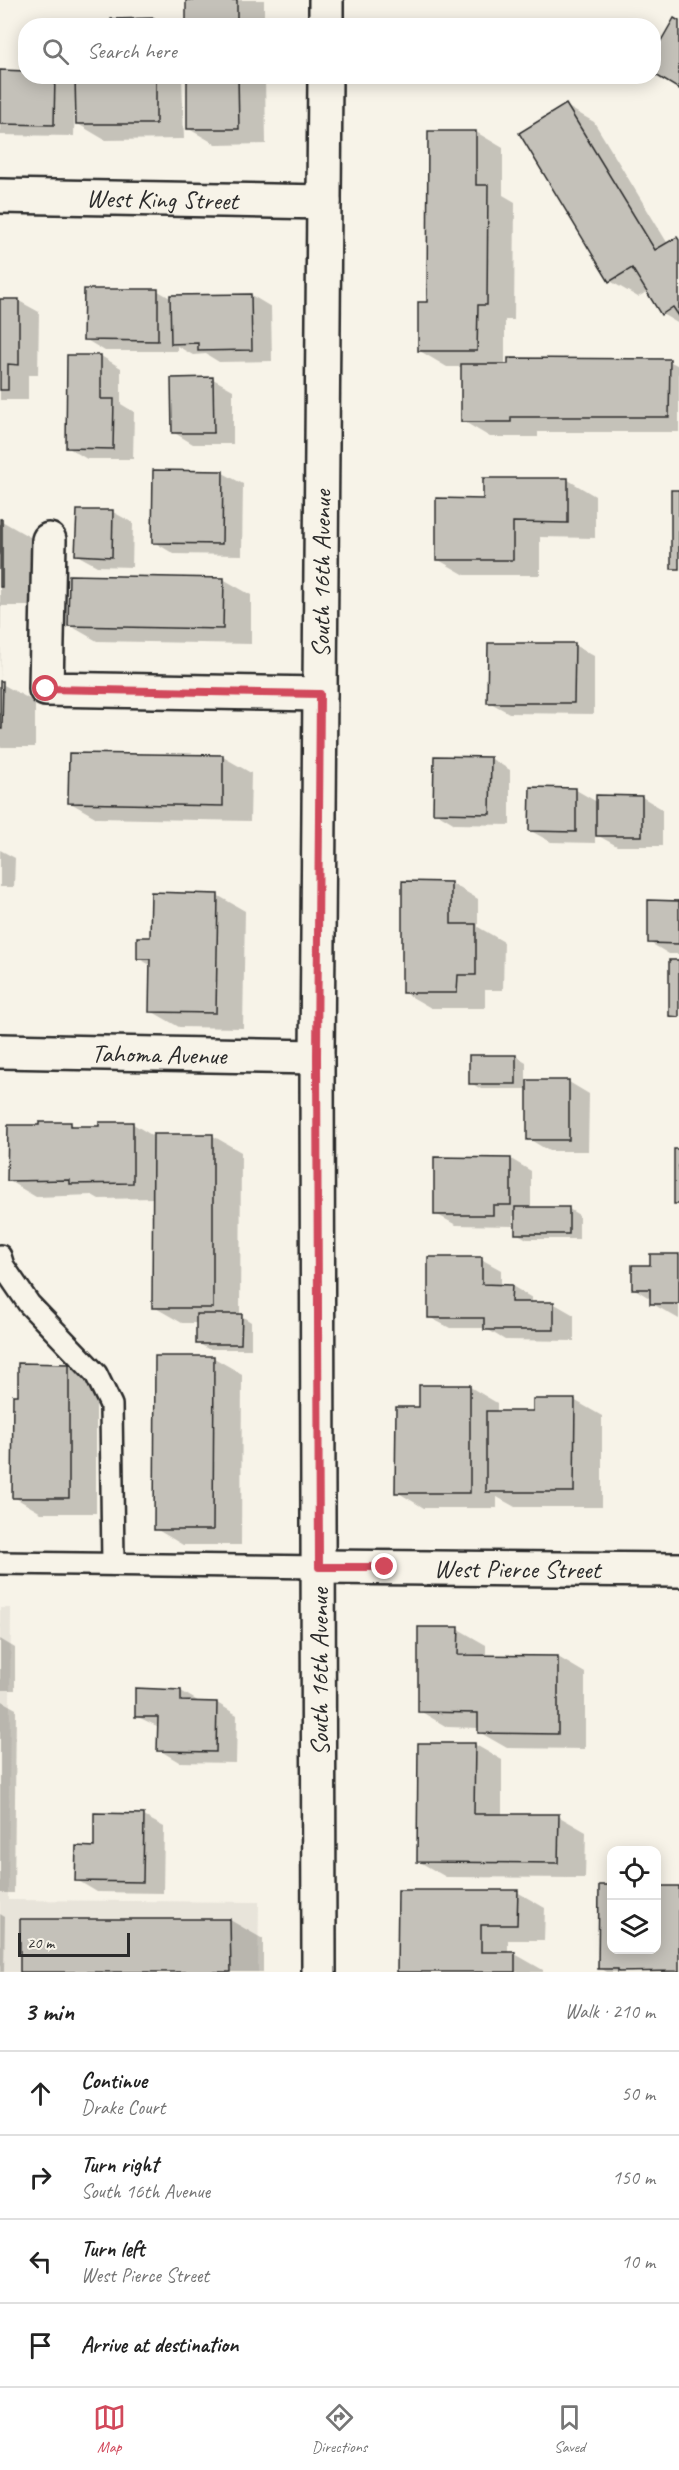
<!DOCTYPE html>
<meta charset="utf-8">
<style>
body{margin:0;font-family:Caveat,sans-serif;background:#f2f2f2;color:#222}
.controls{position:absolute;right:18px;bottom:18px;display:grid;overflow:hidden;border-radius:12px;box-shadow:0 3px 15px #0003}
.controls button{width:54px;height:54px;display:grid;place-items:center;padding:0;border:0;border-bottom:2px solid #e0e0e0;background:#fff;color:#222;font:30px sans-serif}
.scale{position:absolute;left:18px;bottom:15px;width:112px;box-sizing:border-box;padding-left:6px;border:3px solid #2b2b2b;border-top:0;font-size:16px;line-height:21px;white-space:nowrap;color:#2b2b2b;-webkit-text-stroke:4px #f7f3e8;paint-order:stroke}
.stop{position:absolute;width:18px;height:18px;margin:-14px;border:4px solid #d1495b;border-radius:50%;background:#fff}
.stop.end{background:#d1495b;border-color:#fff;box-shadow:0 2px 6px #0008}
.list{margin:0;padding:0;list-style:none}
h2{display:flex;justify-content:space-between;align-items:center;height:78px;margin:0;padding:0 24px;font-size:26px}
h2 small{font-size:20px;font-weight:400;color:#767676}
.list li{display:grid;grid-template-columns:39px 1fr auto;gap:18px;align-items:center;box-sizing:border-box;height:84px;padding:0 24px;border-top:2px solid #e0e0e0}
.list b{display:block;font-size:22px;white-space:nowrap}
.list p{margin:0;font-size:20px;white-space:nowrap;color:#767676}
.list em{font-size:20px;font-style:normal;color:#767676}
.icon{flex:none;width:33px;height:33px;fill:none;stroke:currentColor;stroke-width:2;stroke-linecap:round;stroke-linejoin:round}
.map{position:relative;flex:none;width:679px;height:1972px;overflow:hidden}
.search{position:absolute;background:#fff;box-shadow:0 3px 15px #0003;left:18px;right:18px;top:18px;height:66px;display:flex;align-items:center;gap:15px;box-sizing:border-box;padding:0 21px;border-radius:24px;color:#767676;font-size:22px}
.sheet{height:414px;background:#fff}
nav{display:flex;justify-content:space-around;align-items:center;box-sizing:border-box;height:84px;border-top:2px solid #e0e0e0;background:#fff;font-size:16px;color:#767676}
nav a{display:grid;justify-items:center;gap:3px}
nav .on{color:#d1495b}
.map>svg:first-child{display:block}
</style>
<div class="map">
<svg width="679" height="1972" viewBox="0 0 679 1972">
<rect width="100%" height="100%" fill="#f7f3e8"/>
<filter id="ink" filterUnits="userSpaceOnUse"><feTurbulence type="fractalNoise" baseFrequency=".0167" numOctaves="2"/><feDisplacementMap in="SourceGraphic" scale="12" xChannelSelector="R" yChannelSelector="G"/><feConvolveMatrix kernelMatrix="1 2 1 2 8 2 1 2 1" color-interpolation-filters="sRGB"/></filter>
<g filter="url(#ink)">
<path fill="#e8e4da" d="M0 1608H11L8 1900 259 1902 258 1972H0Z"/>
<g fill="#0003">
<rect x="187" y="0" width="77" height="26"/>
<path d="M153 20 163 26H113Z"/>
<path d="M0 72 26 76H62L77 86V76H182L184 139 105 140 78 124 77 95H75L74 136 0 135Z"/>
<path d="M188 76H265L266 144 217 145 189 129Z"/>
<path d="M566 106 594 122 668 244 677 238 679 240V324L662 314 648 291 638 297 610 281Z"/>
<path d="M476 132 503 148V195L515 202 514 320H505V366L669 361 679 366V432H538V437H490L463 421V367H447L420 351 428 303Z"/>
<path d="M158 291 172 299V296L251 295 271 307 272 361 219 362 206 354 193 355 177 346V351H105L85 339Z"/>
<path d="M0 301H19L39 312 38 375H28V400H0Z"/>
<path d="M101 356 121 368V404L134 412 133 459H87L67 447Z"/>
<path d="M213 379 233 390V444H193L173 432Z"/>
<path d="M223 473 243 484 242 555 174 554 154 542Z"/>
<path d="M568 480 595 496V538L540 537V575H465L437 559 484 500Z"/>
<path d="M0 499V520L35 540V606H1L0 683 35 702V747H0Z"/>
<path d="M78 511 113 512 133 523 132 567 97 566 77 555Z"/>
<path d="M223 579 251 595V644L97 641 69 625Z"/>
<path d="M574 645 594 656V714L509 713 489 702Z"/>
<path d="M223 757 251 773 250 821 97 818 69 802Z"/>
<path d="M490 758 510 770V825L455 824 435 812Z"/>
<path d="M576 790 597 802 642 797 662 809V846H617L595 834V843L551 842 531 831Z"/>
<path d="M0 850 15 858 14 887H0Z"/>
<path d="M451 883 478 899V927L504 942 503 990H485V1008H431L403 992Z"/>
<path d="M217 895 245 911 243 1028 179 1027 151 1011 152 966 138 958 151 939Z"/>
<path d="M679 902V954H669L649 942Z"/>
<path d="M516 1056 526 1062V1081L569 1082 589 1094 588 1151H549L529 1139V1089H481L471 1083Z"/>
<path d="M71 1124 77 1128 133 1124 153 1136H213L241 1152 240 1315 251 1322V1349H208L198 1343V1323H182L154 1307V1198L99 1199 92 1195 36 1197 9 1181Z"/>
<path d="M511 1159 531 1171V1208L569 1209 579 1215V1239H527L516 1233 517 1216H513V1226L456 1225 436 1214Z"/>
<path d="M679 1256V1319L651 1303V1299L633 1288 652 1266Z"/>
<path d="M481 1259 501 1270V1286H512L532 1298 531 1303H553L574 1315V1341L505 1340 485 1328H450L429 1317Z"/>
<path d="M214 1358 242 1374 241 1545H183L156 1529Z"/>
<path d="M69 1366 96 1382V1513H41L14 1497 19 1396Z"/>
<path d="M470 1387 497 1403V1413H535L574 1400 602 1416V1507H515L497 1497V1508H424L397 1492 420 1409Z"/>
<path d="M458 1629 486 1645V1657H558L585 1673V1749L507 1748 479 1732V1728L447 1727 420 1711Z"/>
<path d="M0 1639 15 1648V1690H0Z"/>
<path d="M181 1691 201 1703H217L237 1715 236 1763 179 1762 159 1750V1727L136 1716Z"/>
<path d="M0 1700 16 1709 14 1893H0Z"/>
<path d="M474 1744 502 1760V1816H558L586 1832 585 1878 446 1877 418 1861Z"/>
<path d="M144 1816 164 1827 163 1893 97 1892 77 1880 95 1849Z"/>
<path d="M679 1887V1972H607L600 1968 612 1950H656Z"/>
<path d="M517 1892 545 1908 544 1940H508V1954H515L543 1970V1972H399Z"/>
<path d="M0 1914 5 1917 4 1972H0Z"/>
<path d="M230 1920 263 1939V1972H21Z"/>
</g>
<g fill="#c4c1b9" stroke="#2b2b2b" stroke-width="1.5">
<rect x="186" y="0" width="51" height="26"/>
<path d="M154 18V26H111V19Z"/>
<path d="M674 18 679 21V89L654 74V53Z"/>
<path d="M0 70 26 71V76H55L54 125 0 124Z"/>
<path d="M75 76H156V124H76Z"/>
<path d="M187 76H238L239 129H187Z"/>
<path d="M566 104 655 250 677 237 679 240V316L673 307 661 315 632 268 609 282 519 133Z"/>
<path d="M428 131H476V185H488L487 305H478L477 351H418V302H427Z"/>
<path d="M84 289H158V341L83 340Z"/>
<path d="M251 294 252 350 198 351V343L171 344 170 295Z"/>
<path d="M0 299H19V365L8 364V390H0Z"/>
<path d="M67 355H101V399H114L113 449 66 448Z"/>
<path d="M508 358 670 359 669 417H511V422H461V364H508Z"/>
<path d="M213 377 214 433H172L171 378Z"/>
<path d="M153 470 223 471 222 544 152 543Z"/>
<path d="M483 478H568V523L513 522V560H436V498L483 499Z"/>
<rect x="671" y="490" width="8" height="79"/>
<path d="M77 510H113L112 557 75 555Z"/>
<rect x="0" y="519" width="2" height="68"/>
<path d="M69 575 224 578 223 629 68 626Z"/>
<path d="M488 643H575L574 703H487Z"/>
<path d="M0 681H3L2 729H0Z"/>
<path d="M69 753 223 755V806L68 803Z"/>
<path d="M434 756 491 757 490 814 433 813Z"/>
<path d="M530 787 576 788V832L529 831Z"/>
<path d="M596 795 642 796V836H596Z"/>
<path d="M402 881 451 882V924H476V975H458L457 993H402Z"/>
<path d="M151 892 218 894 216 1013 149 1012 150 959H137V937H150Z"/>
<path d="M648 900 679 901V944L648 943Z"/>
<path d="M669 960H679V1017L669 1016Z"/>
<rect x="469" y="1055" width="47" height="29"/>
<rect x="527" y="1080" width="42" height="60"/>
<path d="M39 1122H71V1126H99V1122H133V1183L70 1184V1180L7 1181 8 1125H39Z"/>
<path d="M153 1134H213V1308H152Z"/>
<rect x="674" y="1149" width="5" height="55"/>
<path d="M434 1157 511 1158V1205H493V1215H434Z"/>
<rect x="515" y="1207" width="54" height="27"/>
<path d="M650 1254H679V1304H650V1289H632V1265H650Z"/>
<path d="M428 1257H482V1284L512 1285 511 1302H554V1330H484V1318H428Z"/>
<path d="M196 1314H242L241 1344H196Z"/>
<path d="M155 1356H214L213 1530H154Z"/>
<path d="M18 1363 69 1364V1498H12L13 1395H18Z"/>
<path d="M419 1385H470V1493H395L396 1407H419Z"/>
<path d="M533 1399H575L574 1492H486V1411H533Z"/>
<path d="M418 1627H459L458 1655 558 1656V1734L478 1733V1713L418 1712Z"/>
<path d="M135 1688 181 1690V1701L217 1702 216 1752 157 1751 158 1717H135Z"/>
<path d="M418 1743H475L474 1814H559L558 1863 417 1862Z"/>
<path d="M94 1813 144 1814 143 1882 75 1881 76 1846 94 1847Z"/>
<path d="M599 1885H612V1950H656V1886H679V1971L618 1972V1969H598Z"/>
<path d="M398 1890H518L517 1925H481V1952H515V1972H397Z"/>
<path d="M20 1919H230L231 1972H20Z"/>
</g>
<g fill="none" stroke-linecap="round" stroke-linejoin="round">
<defs>
<g id="service">
<path d="M0 1256 3 1266 29 1304 96 1374 111 1405 113 1564"/>
<path d="M0 1563 319 1567"/>
</g>
<g id="minor">
<path id="s1" d="M0 196 324 202"/>
<path d="M49 540 46 689 320 694"/>
<path id="s2" d="M0 1051 317 1057"/>
<path id="s3" d="M319 1567 679 1570"/>
</g>
<g id="primary">
<path d="M326 26V0"/>
<path id="s4" d="M319 1972 317 1057 325 76"/>
</g>
</defs>
<use href="#service" stroke="#2b2b2b" stroke-width="26"/>
<use href="#minor" stroke="#2b2b2b" stroke-width="38"/>
<use href="#primary" stroke="#2b2b2b" stroke-width="38"/>
<use href="#service" stroke="#f7f3e8" stroke-width="21"/>
<use href="#minor" stroke="#f7f3e8" stroke-width="33"/>
<use href="#primary" stroke="#f7f3e8" stroke-width="33"/>
</g>
</g>
<g fill="none" stroke-linecap="round" stroke-linejoin="round" filter="url(#ink)">
<path stroke="#d1495b" stroke-width="8" d="M46 689 320 694 317 1057 319 1567H385"/>
</g>
<g text-anchor="middle" dominant-baseline="central" stroke-width="6" stroke-linejoin="round" paint-order="stroke">
<g font-size="26" fill="#2b2b2b" stroke="#f7f3e8">
<text stroke="none"><textPath href="#s1" startOffset="162">West King Street</textPath></text>
<text stroke="none"><textPath href="#s4" startOffset="1398">South 16th Avenue</textPath></text>
<text stroke="none"><textPath href="#s2" startOffset="159">Tahoma Avenue</textPath></text>
<text stroke="none"><textPath href="#s3" startOffset="198">West Pierce Street</textPath></text>
<text transform="translate(319 1672) rotate(-90)">South 16th Avenue</text>
</g>
</g>
</svg>
<div class="controls">
<button><svg class="icon" aria-label="locate" viewBox="0 0 24 24"><circle cx="12" cy="12" r="6"/><path d="M12 2v4M12 18v4M2 12h4M18 12h4"/></svg></button>
<button><svg class="icon" aria-label="layers" viewBox="0 0 24 24"><path d="M12 4l9 5-9 5-9-5zM3 14l9 5 9-5"/></svg></button>
</div>
<div class="scale">20 m</div>
<div class="stop" style="left:46px;top:689px"></div>
<div class="stop end" style="left:385px;top:1567px"></div>
<div class="search"><svg class="icon" aria-label="search" viewBox="0 0 24 24"><circle cx="10" cy="10" r="6"/><path d="M15 15l6 6"/></svg>Search here</div>
</div>
<section class="sheet">
<h2>3 min<small>Walk · 210 m</small></h2>
<ul class="list">
<li><svg class="icon" aria-label="ahead" viewBox="0 0 24 24"><path d="M12 20V5M6 11l6-6 6 6"/></svg><div><b>Continue</b><p>Drake Court</p></div><em>50 m</em></li>
<li><svg class="icon" aria-label="right" viewBox="0 0 24 24"><path d="M7 20v-9h11M14 6l5 5-5 5"/></svg><div><b>Turn right</b><p>South 16th Avenue</p></div><em>150 m</em></li>
<li><svg class="icon" aria-label="left" viewBox="0 0 24 24"><path d="M17 20v-9H6M10 6l-5 5 5 5"/></svg><div><b>Turn left</b><p>West Pierce Street</p></div><em>10 m</em></li>
<li><svg class="icon" aria-label="arrive" viewBox="0 0 24 24"><path d="M6 21V4h12l-3 4 3 4H6"/></svg><div><b>Arrive at destination</b></div></li>
</ul>
</section>
<nav>
<a class="on"><svg class="icon" aria-label="map" viewBox="0 0 24 24"><path d="M3 6l6-2 6 2 6-2v14l-6 2-6-2-6 2zM9 4v14M15 6v14"/></svg>Map</a>
<a><svg class="icon" aria-label="directions" viewBox="0 0 24 24"><path d="M12 3l9 9-9 9-9-9zM9 14v-3h6M13 9l2 2-2 2"/></svg>Directions</a>
<a><svg class="icon" aria-label="saved" viewBox="0 0 24 24"><path d="M7 4h10v16l-5-4-5 4z"/></svg>Saved</a>
</nav>
